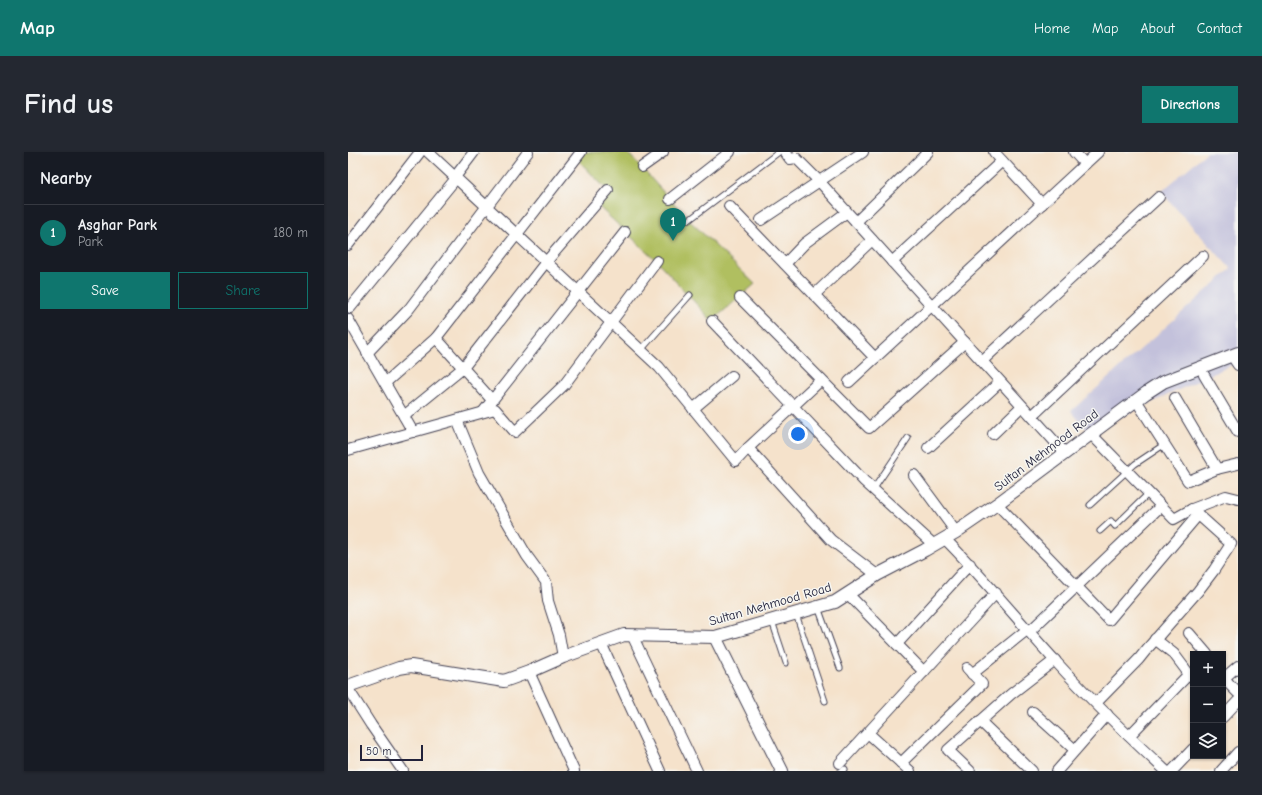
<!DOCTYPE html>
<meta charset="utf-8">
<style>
body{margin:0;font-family:"Comic Neue",sans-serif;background:#242831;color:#f1f3f6}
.controls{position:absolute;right:12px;bottom:12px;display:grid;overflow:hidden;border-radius:0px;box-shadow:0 1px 3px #0004}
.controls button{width:36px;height:36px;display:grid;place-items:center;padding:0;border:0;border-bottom:1px solid #363941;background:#171b24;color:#f1f3f6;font:20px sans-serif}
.scale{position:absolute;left:12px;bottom:10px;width:63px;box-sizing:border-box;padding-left:4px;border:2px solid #22223b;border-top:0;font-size:11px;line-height:14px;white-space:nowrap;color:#22223b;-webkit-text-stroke:3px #f6f6f2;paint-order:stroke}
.you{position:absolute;left:450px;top:282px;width:14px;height:14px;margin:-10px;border:3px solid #fff;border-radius:50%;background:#1a73e8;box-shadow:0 0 0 6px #1a73e833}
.badge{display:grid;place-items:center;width:26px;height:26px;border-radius:50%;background:#0f766e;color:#fff;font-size:13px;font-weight:700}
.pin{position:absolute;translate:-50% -33px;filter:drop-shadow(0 1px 2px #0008)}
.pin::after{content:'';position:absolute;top:21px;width:14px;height:12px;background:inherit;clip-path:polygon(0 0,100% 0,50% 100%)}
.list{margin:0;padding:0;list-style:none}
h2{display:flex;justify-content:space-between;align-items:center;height:52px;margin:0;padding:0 16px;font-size:17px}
h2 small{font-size:13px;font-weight:400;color:#9ea1a6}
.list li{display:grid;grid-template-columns:26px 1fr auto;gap:12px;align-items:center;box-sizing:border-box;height:56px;padding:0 16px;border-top:1px solid #363941}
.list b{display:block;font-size:15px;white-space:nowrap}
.list p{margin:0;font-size:13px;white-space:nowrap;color:#9ea1a6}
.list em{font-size:13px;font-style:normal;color:#9ea1a6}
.actions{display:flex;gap:8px;padding:12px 16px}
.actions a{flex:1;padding:9px 0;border:1px solid #0f766e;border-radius:0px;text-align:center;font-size:14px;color:#0f766e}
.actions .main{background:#0f766e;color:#fff}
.icon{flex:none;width:22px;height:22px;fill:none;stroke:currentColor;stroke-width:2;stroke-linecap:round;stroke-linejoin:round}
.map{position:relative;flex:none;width:890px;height:619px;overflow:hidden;border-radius:0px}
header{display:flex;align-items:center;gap:24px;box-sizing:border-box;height:56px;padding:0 20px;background:#0f766e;color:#fff}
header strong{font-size:19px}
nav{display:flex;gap:22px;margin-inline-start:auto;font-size:14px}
.intro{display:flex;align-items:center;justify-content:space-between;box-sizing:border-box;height:96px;padding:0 24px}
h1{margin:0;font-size:28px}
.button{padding:10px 18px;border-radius:0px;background:#0f766e;color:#fff;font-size:14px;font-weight:700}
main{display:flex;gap:24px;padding:0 24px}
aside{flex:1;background:#171b24;border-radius:0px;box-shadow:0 1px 3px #0004}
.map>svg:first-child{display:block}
</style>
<header>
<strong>Map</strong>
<nav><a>Home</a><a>Map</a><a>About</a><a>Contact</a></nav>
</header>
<div class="intro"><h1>Find us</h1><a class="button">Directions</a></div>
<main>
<aside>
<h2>Nearby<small></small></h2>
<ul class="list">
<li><span class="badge">1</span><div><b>Asghar Park</b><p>Park</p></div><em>180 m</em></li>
</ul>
<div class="actions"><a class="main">Save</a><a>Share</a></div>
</aside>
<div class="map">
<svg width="890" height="619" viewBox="0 0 890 619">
<rect width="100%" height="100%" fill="#f6f6f2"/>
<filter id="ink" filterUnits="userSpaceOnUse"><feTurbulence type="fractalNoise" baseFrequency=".025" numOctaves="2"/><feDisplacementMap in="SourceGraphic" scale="8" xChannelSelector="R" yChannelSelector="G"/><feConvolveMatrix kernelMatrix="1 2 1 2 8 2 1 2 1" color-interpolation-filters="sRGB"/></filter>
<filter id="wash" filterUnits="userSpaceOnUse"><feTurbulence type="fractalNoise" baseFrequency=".012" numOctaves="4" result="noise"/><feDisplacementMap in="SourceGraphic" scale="16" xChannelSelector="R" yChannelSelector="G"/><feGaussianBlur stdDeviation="0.9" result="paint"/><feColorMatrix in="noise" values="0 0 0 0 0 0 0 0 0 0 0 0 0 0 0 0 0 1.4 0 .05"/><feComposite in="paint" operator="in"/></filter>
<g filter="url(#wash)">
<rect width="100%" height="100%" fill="#f5e2cb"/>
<path fill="#c3c1db" d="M859 0H890V210L741 280 723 259 883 117 813 40Z"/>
<path fill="#b0bf61" stroke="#69704e" d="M233 0H279L341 68 407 132 364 169 309 109 251 55 262 41 228 6Z"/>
</g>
<g filter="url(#ink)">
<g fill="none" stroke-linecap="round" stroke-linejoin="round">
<defs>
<g id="service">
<path d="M341 68 431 0"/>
<path d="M293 198 342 143"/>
<path d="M525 338 560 286"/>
<path d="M742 353 787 312 817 292"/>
<path d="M752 379 763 369 767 374 801 341"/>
<path d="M470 455 492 516"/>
<path d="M448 462 477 549"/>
<path d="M424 469 438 511"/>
<path d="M493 619 497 617"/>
</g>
<g id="minor">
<path d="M80 0 311 215 388 309 400 296 483 388 529 423"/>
<path d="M437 0 442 7 448 6 471 29 717 301"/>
<path d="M646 0 694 52"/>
<path d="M726 0 737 12"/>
<path d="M294 15 315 0"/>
<path d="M322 47 382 0"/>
<path d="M381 54 527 206"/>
<path d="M413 68 515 0"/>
<path d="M508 70 580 0"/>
<path d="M0 93 72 0"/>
<path d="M544 110 654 9"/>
<path d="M437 112 457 91 499 60"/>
<path d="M466 143 524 88"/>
<path d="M392 146 521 276 617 190"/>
<path d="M2 156 105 30 107 25 126 0"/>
<path d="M0 167 65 280"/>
<path d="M364 169 516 329 586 393"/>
<path d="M88 186 233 0"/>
<path d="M19 201 61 157 180 0"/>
<path d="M884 204 890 213"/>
<path d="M634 209 811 45"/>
<path d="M856 223 890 280"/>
<path d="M501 230 750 0"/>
<path d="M37 231 88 186 144 248"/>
<path d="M827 246 869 317"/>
<path d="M788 248 840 329 869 317 890 312"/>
<path d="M345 257 384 224"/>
<path d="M135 260 277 80"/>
<path d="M56 264 115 216 198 110 260 38"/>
<path d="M684 264 855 104"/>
<path d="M109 268 131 321 179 404 198 430 200 449 211 483 215 505"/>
<path d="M645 282 674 254"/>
<path d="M743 282 826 367 844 357 883 392 866 418 850 439 799 497 791 507 748 551"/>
<path d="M400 296 473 228"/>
<path d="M580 296 652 230"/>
<path d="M0 298 147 257 167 280 216 233 309 109"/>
<path d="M566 323 608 380"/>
<path d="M649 352 761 468 850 363"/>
<path d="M844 357 878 344 890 347"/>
<path d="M597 387C637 427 672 471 711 513 745 550 781 585 818 619"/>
<path d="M500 442 576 520"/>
<path d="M682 479 813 354"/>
<path d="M841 481 859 502"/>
<path d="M284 483 349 619"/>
<path d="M807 487 826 502 841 522"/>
<path d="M253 491 312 619"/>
<path d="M549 492 622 412"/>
<path d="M181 520 226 619"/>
<path d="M624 522 680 477"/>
<path d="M875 524 882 533 890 541"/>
<path d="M875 527 890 514"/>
<path d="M0 537 23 573 55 619"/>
<path d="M685 560 727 598"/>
<path d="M875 565 890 549"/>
<path d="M632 569 684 619"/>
<path d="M520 581 562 619"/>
<path d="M781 584 841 522 845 526"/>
<path d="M492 611 648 441"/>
<path d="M553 611 634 532 619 516"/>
<path d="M622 619 600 598 663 542 707 508"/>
<path d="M709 619 759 562"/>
<path d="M824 619 845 597"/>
<path d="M873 619 890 600"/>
</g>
<g id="tertiary">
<path d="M367 485 434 619"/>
<path d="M0 534 51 516 63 514 156 529 181 520 215 505 276 483 367 485 487 450 529 423 577 398 608 380 649 352 798 241 815 230 890 201"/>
</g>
</defs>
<use href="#service" stroke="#423f51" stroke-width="7"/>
<use href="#minor" stroke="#423f51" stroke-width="12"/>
<use href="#tertiary" stroke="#423f51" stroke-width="14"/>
<use href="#service" stroke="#fff" stroke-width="5"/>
<use href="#minor" stroke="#fff" stroke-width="10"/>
<use href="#tertiary" stroke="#fff" stroke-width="12"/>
</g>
</g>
<g text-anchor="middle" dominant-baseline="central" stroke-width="3" stroke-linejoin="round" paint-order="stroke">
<g font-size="13" fill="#22223b" stroke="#f6f6f2">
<text transform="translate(698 298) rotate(-37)">Sultan Mehmood Road</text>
<text transform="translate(422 452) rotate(-16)">Sultan Mehmood Road</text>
</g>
</g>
</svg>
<div class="controls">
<button>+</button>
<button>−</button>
<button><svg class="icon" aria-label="layers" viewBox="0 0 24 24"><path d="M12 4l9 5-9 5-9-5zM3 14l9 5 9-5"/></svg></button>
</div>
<div class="scale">50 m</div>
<div class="you"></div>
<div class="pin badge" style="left:325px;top:89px">1</div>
</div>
</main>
